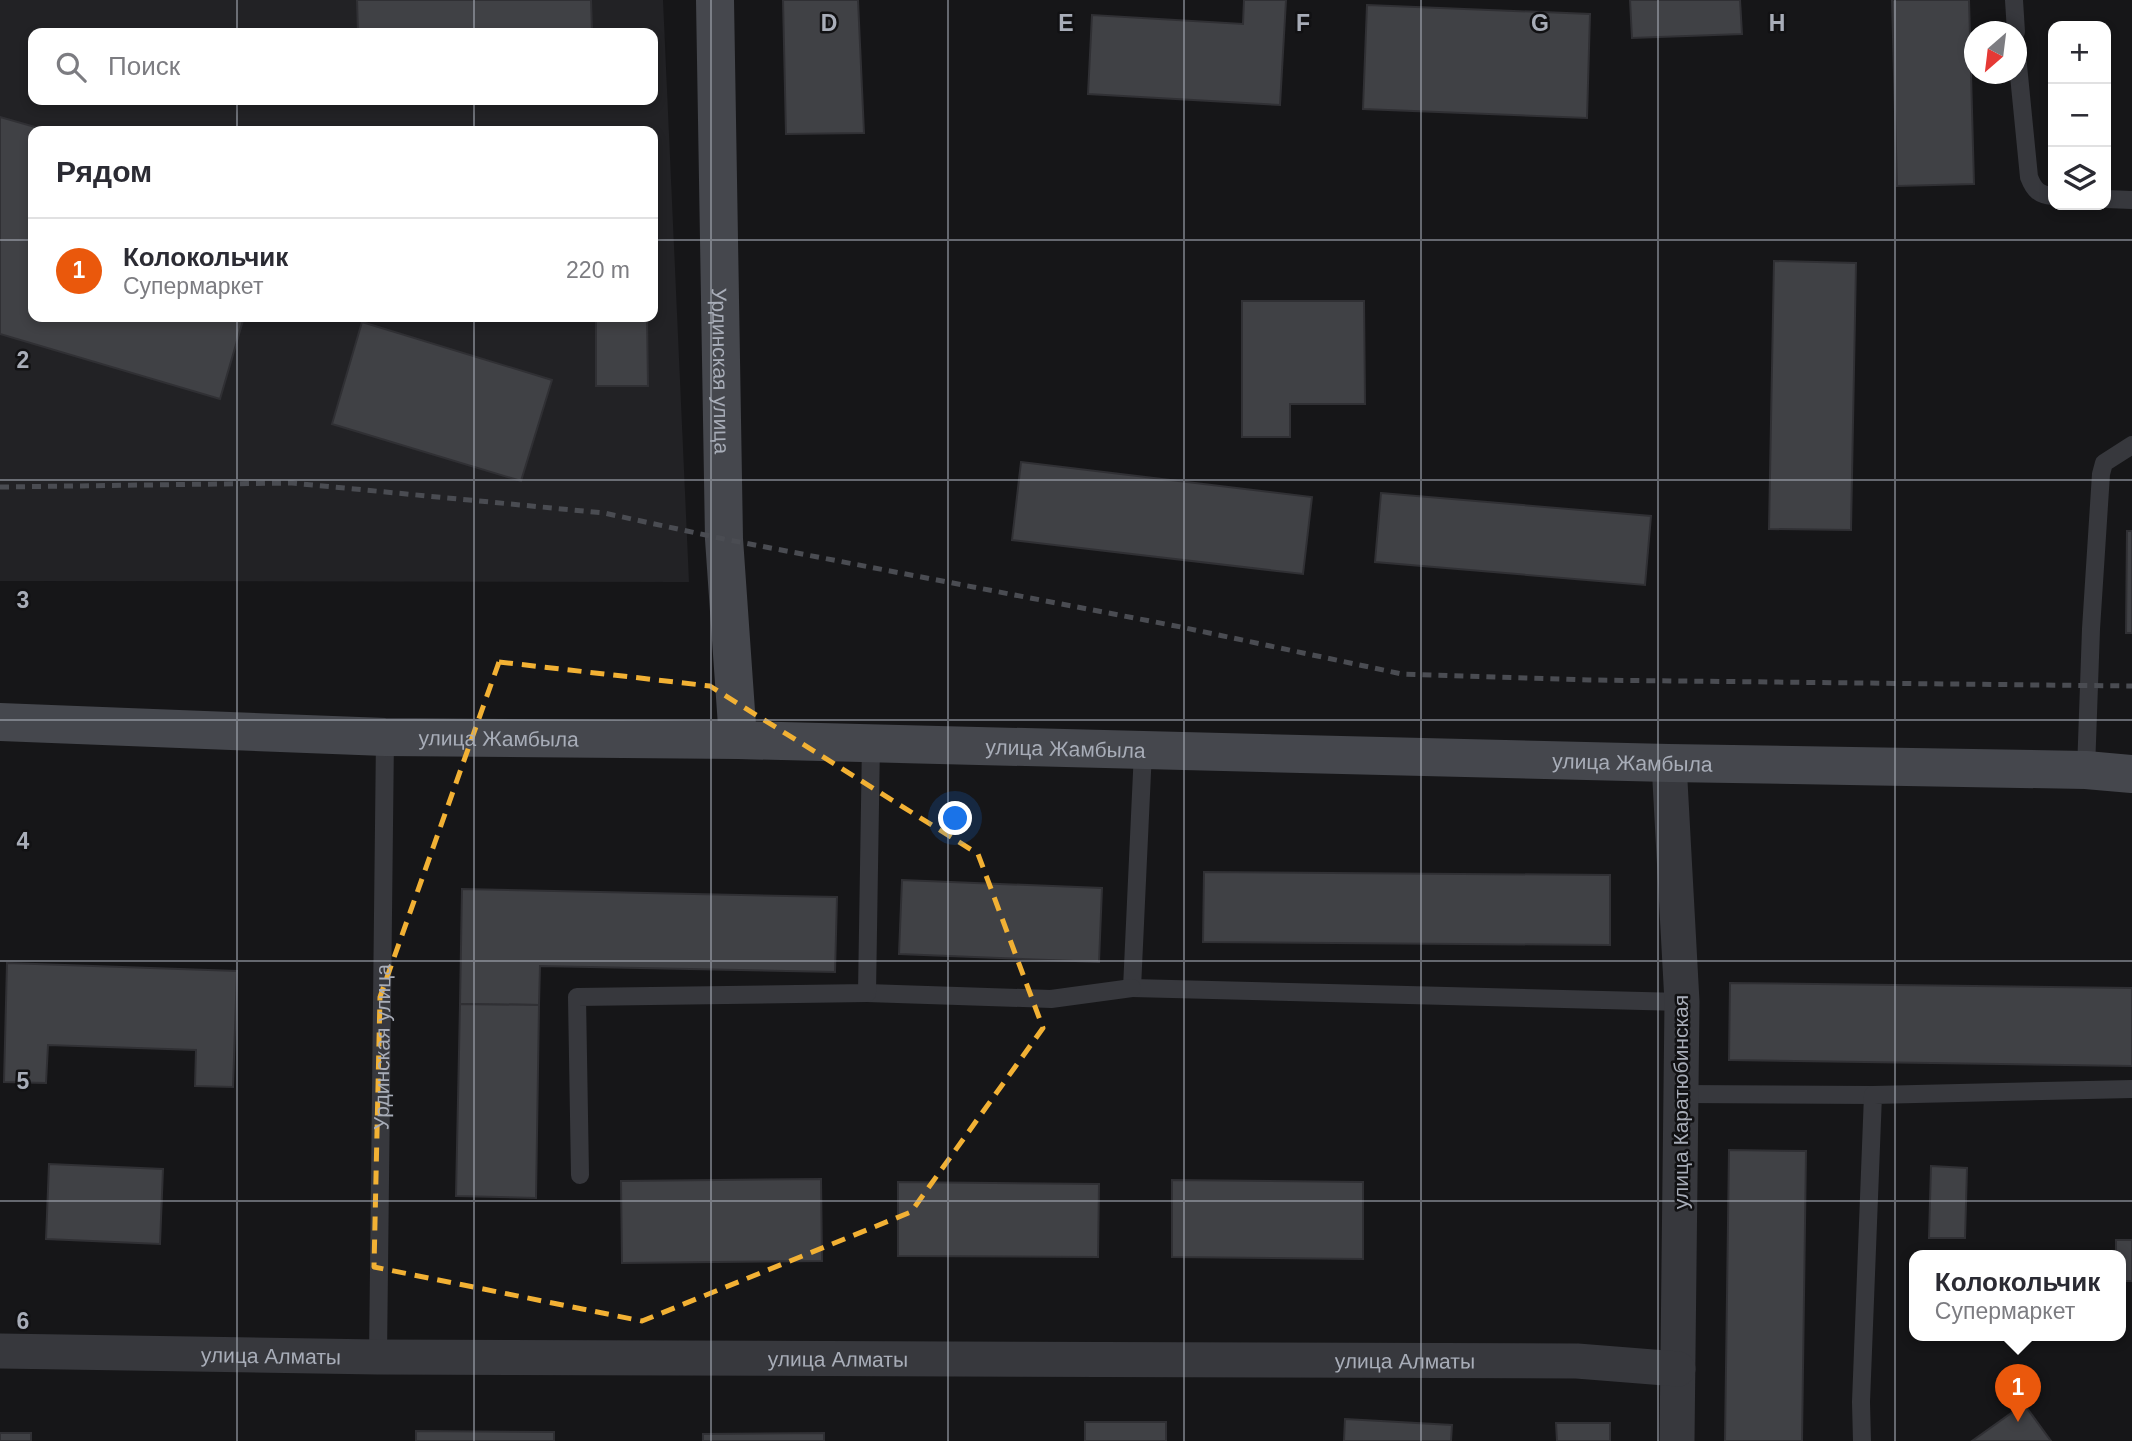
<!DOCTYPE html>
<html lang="ru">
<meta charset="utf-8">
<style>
body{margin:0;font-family:Arial,sans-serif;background:#f2f2f3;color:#2b2b33}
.controls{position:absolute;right:21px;top:21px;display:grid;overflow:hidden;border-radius:14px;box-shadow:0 4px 10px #0003}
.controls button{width:63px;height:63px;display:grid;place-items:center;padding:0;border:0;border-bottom:2px solid #e1e1e2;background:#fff;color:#2b2b33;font:35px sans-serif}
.compass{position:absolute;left:1964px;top:21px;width:63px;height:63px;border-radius:50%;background:#fff;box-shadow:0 4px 10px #0003;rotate:208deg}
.you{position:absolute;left:956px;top:819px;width:24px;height:24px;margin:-18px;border:5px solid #fff;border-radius:50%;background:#1a73e8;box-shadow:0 0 0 10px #1a73e833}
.badge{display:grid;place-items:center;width:46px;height:46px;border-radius:50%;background:#ea580c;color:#fff;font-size:23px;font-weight:700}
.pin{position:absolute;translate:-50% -58px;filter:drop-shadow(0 2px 4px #0008)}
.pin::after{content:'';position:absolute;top:37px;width:24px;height:21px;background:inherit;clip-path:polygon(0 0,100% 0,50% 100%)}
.popup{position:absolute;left:1909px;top:1250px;width:217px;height:91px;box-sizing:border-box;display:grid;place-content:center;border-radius:14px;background:#fff;filter:drop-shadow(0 2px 5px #0005);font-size:23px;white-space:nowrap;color:#7c7c81}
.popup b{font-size:26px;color:#2b2b33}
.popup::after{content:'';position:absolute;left:50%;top:100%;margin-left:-14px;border:14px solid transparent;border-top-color:#fff}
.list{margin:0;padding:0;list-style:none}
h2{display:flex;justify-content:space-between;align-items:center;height:91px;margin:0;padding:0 28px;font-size:30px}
h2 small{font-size:23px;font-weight:400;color:#7c7c81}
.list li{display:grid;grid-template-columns:46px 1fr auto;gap:21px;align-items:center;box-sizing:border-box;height:105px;padding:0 28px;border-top:2px solid #e1e1e2}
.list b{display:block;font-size:26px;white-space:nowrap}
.list p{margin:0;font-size:23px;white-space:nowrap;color:#7c7c81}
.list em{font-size:23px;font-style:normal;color:#7c7c81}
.icon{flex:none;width:38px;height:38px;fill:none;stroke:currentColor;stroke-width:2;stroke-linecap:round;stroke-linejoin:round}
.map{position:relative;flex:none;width:2132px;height:1441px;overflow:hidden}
.search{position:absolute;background:#fff;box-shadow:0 4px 10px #0003;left:28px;top:28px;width:630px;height:77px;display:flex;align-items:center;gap:18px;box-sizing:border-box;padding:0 24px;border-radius:14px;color:#7c7c81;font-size:26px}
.panel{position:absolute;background:#fff;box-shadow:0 4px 10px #0003;left:28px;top:126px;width:630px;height:196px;border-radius:14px}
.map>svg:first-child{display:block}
</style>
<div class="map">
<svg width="2132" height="1441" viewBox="0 0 2132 1441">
<rect width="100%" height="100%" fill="#161618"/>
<path fill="#222225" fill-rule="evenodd" d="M0 0H663L689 582 0 581ZM33 33H653V100H33ZM33 131H653V317H33Z"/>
<g fill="#404145" stroke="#303034" stroke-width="2">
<path d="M357 0H591L592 31 358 33Z"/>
<path d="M783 0H858L864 133 786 134Z"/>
<path d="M1244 0H1286L1280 105 1088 94 1092 15 1243 24Z"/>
<path d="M1630 0H1740L1742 34 1632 38Z"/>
<path d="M1892 0H1969L1974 184 1897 186Z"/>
<path d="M1367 5 1590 14 1587 118 1363 109Z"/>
<path d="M0 117 49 131H33V317H244L220 399 0 334Z"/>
<path d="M1774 261 1856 263 1851 530 1769 529Z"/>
<path d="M1242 301H1364L1365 404H1290V437H1242Z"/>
<path d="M596 317H647L648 386H596Z"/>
<path d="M362 322 552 380 521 481 332 424Z"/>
<path d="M1021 462 1312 497 1303 574 1012 540Z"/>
<path d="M1381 493 1651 516 1645 585 1375 562Z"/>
<path d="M2127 531H2132V633H2126Z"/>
<path d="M1204 872 1610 875V945L1203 942Z"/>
<path d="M902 880 1102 888 1099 962 899 954Z"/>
<path d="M462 889 837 897 835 972 540 966 539 1005 460 1004Z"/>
<path d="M7 963 237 971 233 1087 195 1086 196 1050 48 1045 46 1083 4 1082Z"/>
<path d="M1730 983 2132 988V1066L1729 1060Z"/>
<path d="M460 1004 539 1005 536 1198 456 1196Z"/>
<path d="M1729 1150 1806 1151 1802 1441H1725Z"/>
<path d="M49 1164 163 1169 160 1244 46 1239Z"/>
<path d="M1931 1166 1967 1168 1965 1238H1929Z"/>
<path d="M821 1179 822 1261 622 1263 621 1181Z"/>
<path d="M1172 1180 1363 1182V1259L1172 1257Z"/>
<path d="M898 1182 1099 1184 1098 1257 898 1256Z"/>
<path d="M2116 1240H2132V1281H2121V1256H2116Z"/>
<path d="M2024 1404 2051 1441H1972Z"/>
<path d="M1345 1419 1452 1425 1451 1441H1344Z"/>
<rect x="1085" y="1422" width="81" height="19"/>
<path d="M1556 1423H1610V1441H1557Z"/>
<path d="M416 1431 554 1432V1441H416Z"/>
<rect x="0" y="1433" width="31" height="8"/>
<path d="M824 1433V1441H703V1434Z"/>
</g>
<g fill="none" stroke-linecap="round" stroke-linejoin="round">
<g stroke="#37383d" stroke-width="18">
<path d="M2014 0 2016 32"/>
<path d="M2016 45 2029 177C2034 190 2039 195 2053 196"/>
<path d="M2106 199 2132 200"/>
<path d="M1143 751 1132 988 1682 1002"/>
<path d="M2086 770 2091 629 2101 474 2104 463 2132 445"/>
<path d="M867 993 1051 999 1132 988"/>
<path d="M1681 1094 1873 1095"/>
<path d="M580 1175 577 997 867 993 871 742"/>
<path id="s1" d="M378 1357 385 737"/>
<path d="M1862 1441 1861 1402 1873 1095 2132 1089"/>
</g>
<g stroke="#37383d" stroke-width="35">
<path d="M1669 763 1682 1002 1677 1441"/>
<path id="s2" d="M0 1351 378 1357 1577 1361 1678 1369"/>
</g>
<g stroke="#45474d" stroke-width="38">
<path id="s3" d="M715 0 724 539 738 740"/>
<path id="s4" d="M0 722 385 737 738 740 1669 763 2086 770 2132 774"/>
</g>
<path stroke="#4a4c52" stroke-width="5" stroke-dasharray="9 7" stroke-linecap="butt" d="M0 487 292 483 604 513 724 539 1181 627 1402 674 1589 680 2132 686"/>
</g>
<path fill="none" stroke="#f2b134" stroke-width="5" stroke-dasharray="14 9" stroke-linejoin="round" d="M499 662 710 686 978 854 1043 1028 911 1212 642 1321 374 1267 380 997Z"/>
<path fill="none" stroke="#a8adb8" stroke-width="2" stroke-opacity="0.55" d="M237 0V33M474 0V33M711 0V1441M948 0V1441M1184 0V1441M1421 0V1441M1658 0V1441M1895 0V1441M237 100V131M474 100V131M0 240H33M653 240H2132M237 317V1441M474 317V1441M0 480H2132M0 720H2132M0 961H2132M0 1201H2132"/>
<g text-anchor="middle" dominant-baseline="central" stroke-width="5" stroke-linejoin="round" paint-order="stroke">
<g font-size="21" fill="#a8adb8" stroke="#111113">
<text stroke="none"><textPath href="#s3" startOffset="371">Урдинская улица</textPath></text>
<text stroke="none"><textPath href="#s4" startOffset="499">улица Жамбыла</textPath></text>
<text stroke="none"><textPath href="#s4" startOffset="1066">улица Жамбыла</textPath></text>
<text stroke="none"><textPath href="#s4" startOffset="1633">улица Жамбыла</textPath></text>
<text stroke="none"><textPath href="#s1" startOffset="310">Урдинская улица</textPath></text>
<text transform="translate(1680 1102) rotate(-90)">улица Каратюбинская</text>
<text stroke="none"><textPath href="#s2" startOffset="271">улица Алматы</textPath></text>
<text stroke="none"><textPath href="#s2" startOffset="838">улица Алматы</textPath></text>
<text stroke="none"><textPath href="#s2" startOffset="1405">улица Алматы</textPath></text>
</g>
</g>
<g font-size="23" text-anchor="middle" font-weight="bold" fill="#a8adb8" stroke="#111113" stroke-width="5" stroke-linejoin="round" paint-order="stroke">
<text x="829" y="31">D</text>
<text x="1066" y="31">E</text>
<text x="1303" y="31">F</text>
<text x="1540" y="31">G</text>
<text x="1777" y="31">H</text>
<text x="23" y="368">2</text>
<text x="23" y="608">3</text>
<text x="23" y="849">4</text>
<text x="23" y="1089">5</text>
<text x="23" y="1329">6</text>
</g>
</svg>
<div class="controls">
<button>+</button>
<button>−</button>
<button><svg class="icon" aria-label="layers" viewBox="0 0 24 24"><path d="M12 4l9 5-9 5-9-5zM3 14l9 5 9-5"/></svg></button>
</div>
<svg class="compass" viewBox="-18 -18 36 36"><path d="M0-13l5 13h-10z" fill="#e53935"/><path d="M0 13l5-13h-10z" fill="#7c7c81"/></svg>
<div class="you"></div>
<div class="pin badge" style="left:2018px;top:1422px">1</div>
<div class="popup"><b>Колокольчик</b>Супермаркет</div>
<div class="search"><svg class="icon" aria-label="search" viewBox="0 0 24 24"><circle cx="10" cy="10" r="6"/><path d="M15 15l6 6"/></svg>Поиск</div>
<section class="panel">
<h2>Рядом<small></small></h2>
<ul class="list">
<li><span class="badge">1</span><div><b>Колокольчик</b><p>Супермаркет</p></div><em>220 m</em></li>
</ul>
</section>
</div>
